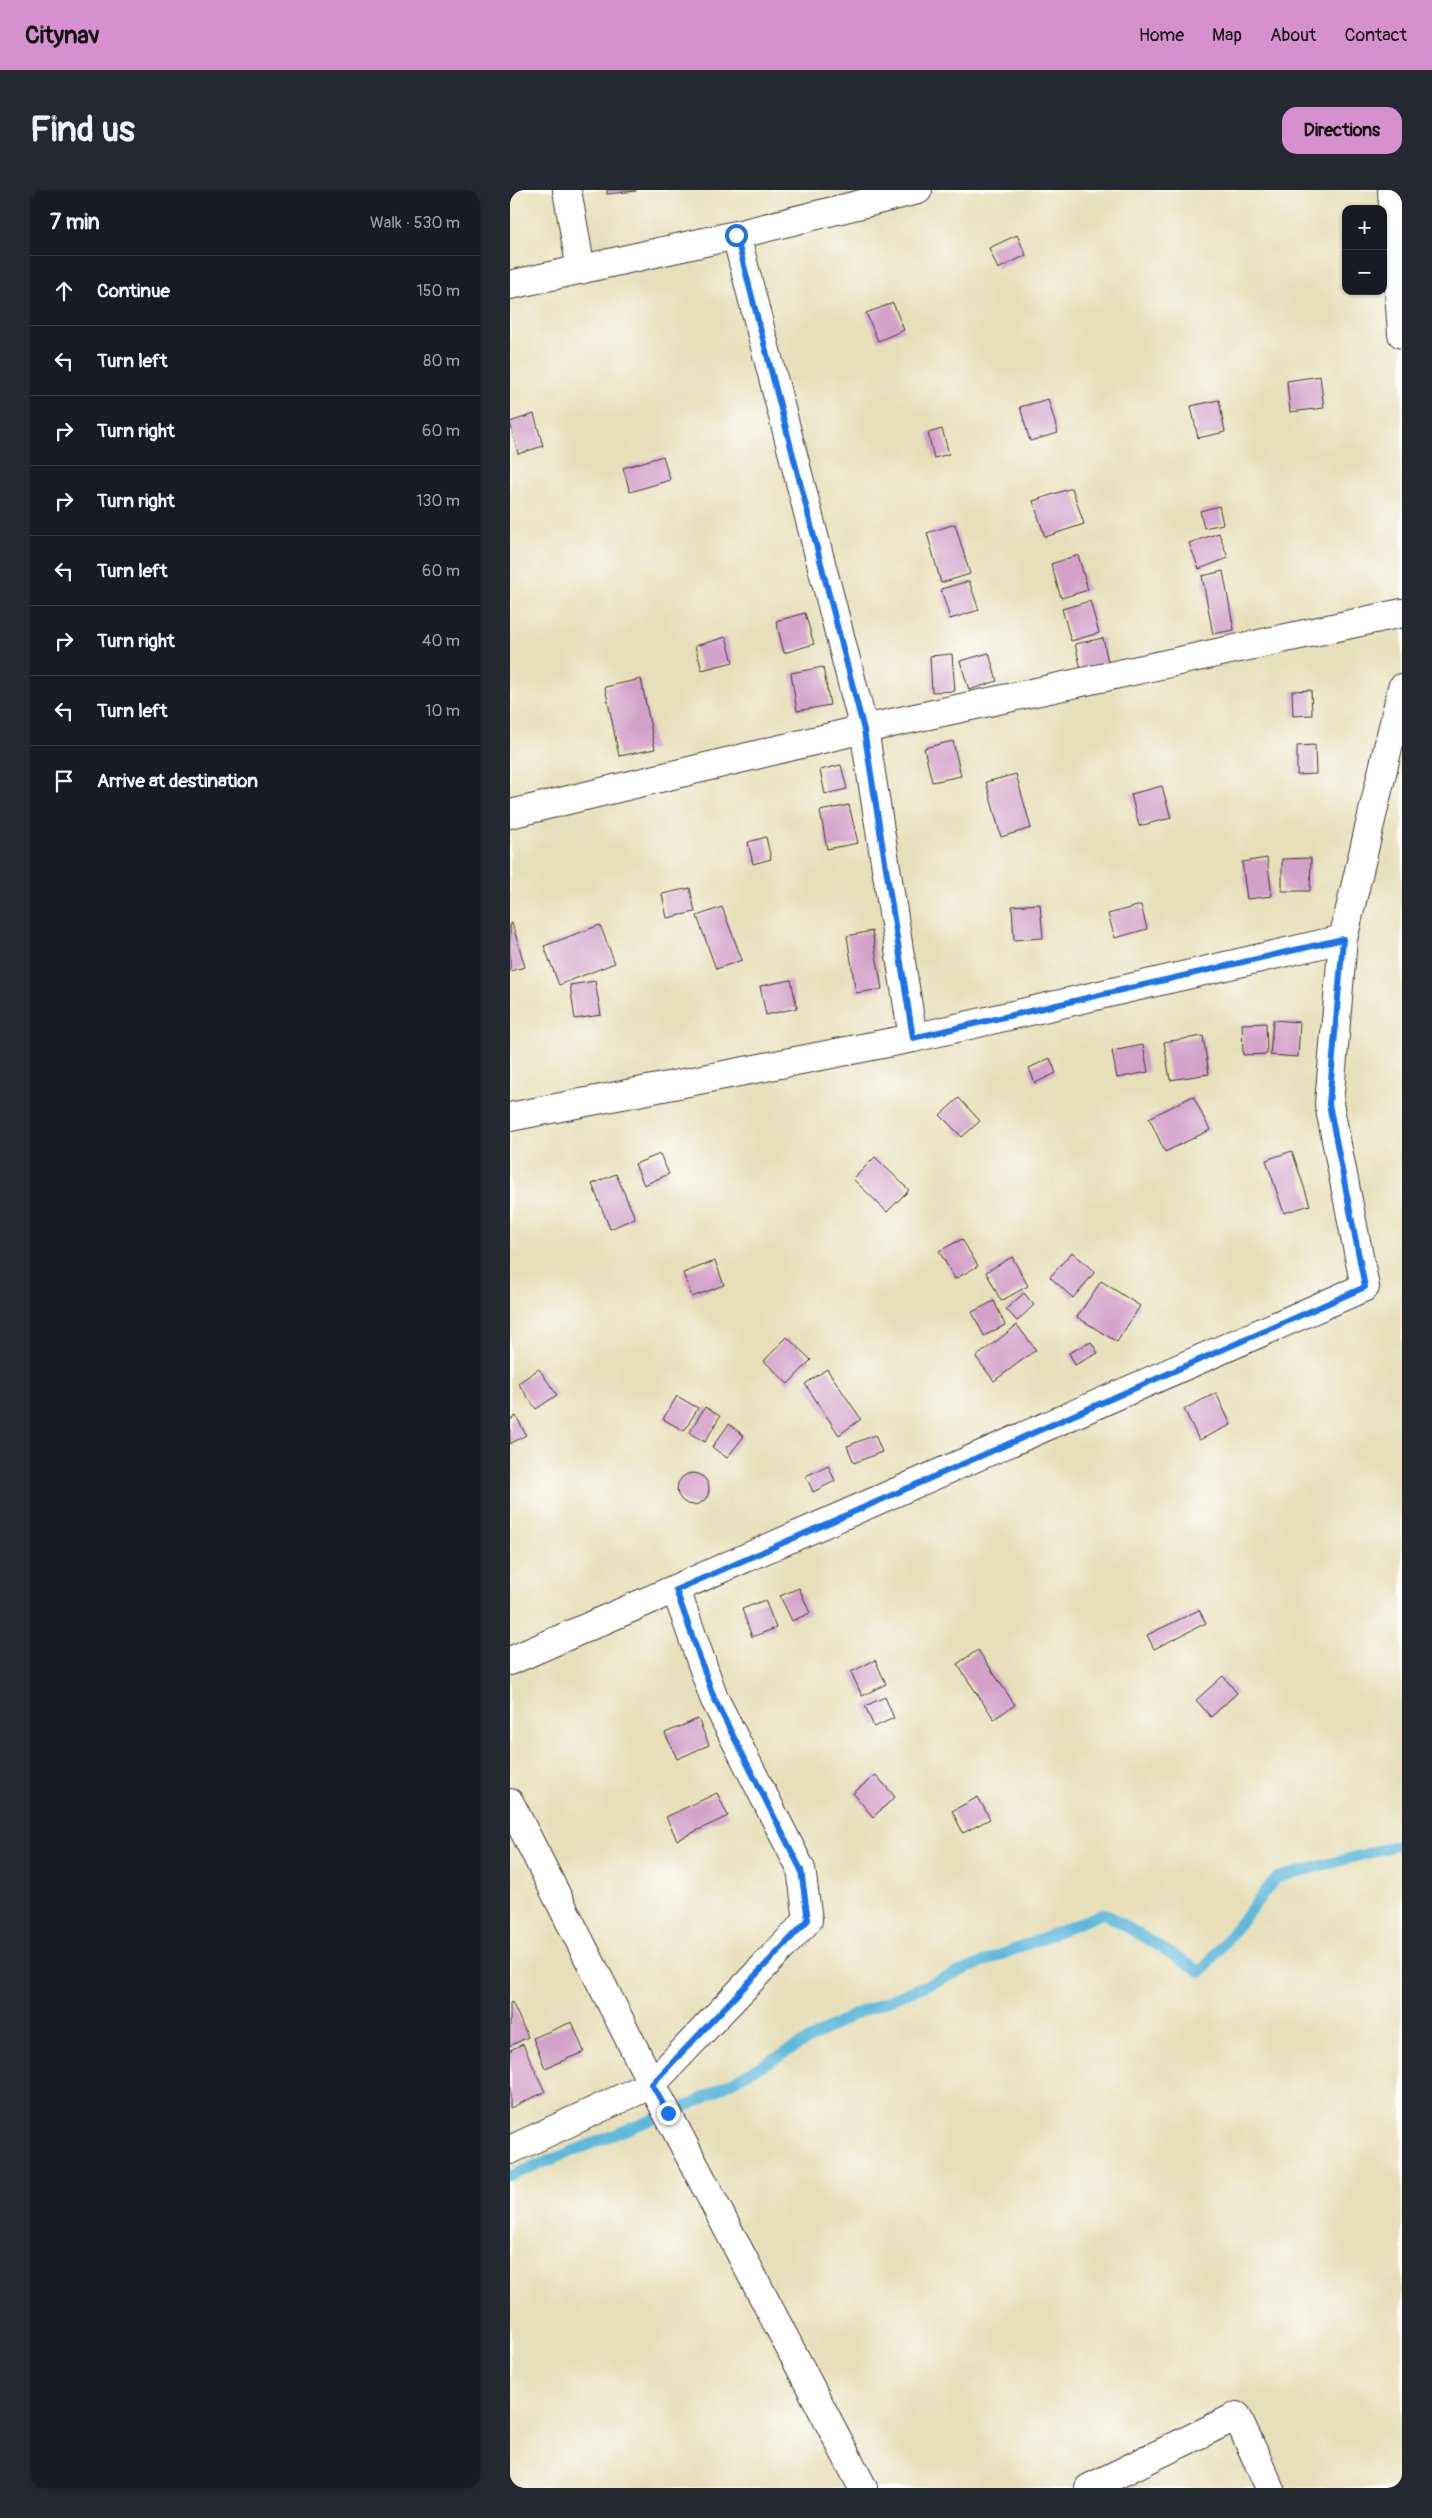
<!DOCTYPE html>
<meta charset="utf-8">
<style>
body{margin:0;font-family:Pangolin,sans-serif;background:#242831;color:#f1f3f6}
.controls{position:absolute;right:15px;top:15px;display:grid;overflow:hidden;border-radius:10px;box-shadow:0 1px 4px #0004}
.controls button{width:45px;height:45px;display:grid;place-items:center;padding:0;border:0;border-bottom:1px solid #363941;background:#171b24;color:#f1f3f6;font:25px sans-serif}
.stop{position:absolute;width:15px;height:15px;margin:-11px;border:4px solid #1a73e8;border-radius:50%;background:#fff}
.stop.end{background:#1a73e8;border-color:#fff;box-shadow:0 1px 5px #0008}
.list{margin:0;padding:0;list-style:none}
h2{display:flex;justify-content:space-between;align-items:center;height:65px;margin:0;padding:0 20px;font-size:21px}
h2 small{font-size:16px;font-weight:400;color:#9ea1a6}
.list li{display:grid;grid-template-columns:32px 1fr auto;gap:15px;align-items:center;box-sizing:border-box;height:70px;padding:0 20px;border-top:1px solid #363941}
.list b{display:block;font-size:19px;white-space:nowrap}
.list em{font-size:16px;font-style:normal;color:#9ea1a6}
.icon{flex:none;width:28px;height:28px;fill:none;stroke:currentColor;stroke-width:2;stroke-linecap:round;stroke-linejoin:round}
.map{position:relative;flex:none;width:892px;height:2298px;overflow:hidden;border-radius:15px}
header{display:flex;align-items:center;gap:30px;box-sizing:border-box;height:70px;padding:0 25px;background:#d690ce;color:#111}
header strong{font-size:24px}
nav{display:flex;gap:28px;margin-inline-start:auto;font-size:18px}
.intro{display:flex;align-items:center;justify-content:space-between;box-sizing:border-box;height:120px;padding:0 30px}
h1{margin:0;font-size:35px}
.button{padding:12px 22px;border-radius:15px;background:#d690ce;color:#111;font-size:18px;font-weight:700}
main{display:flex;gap:30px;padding:0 30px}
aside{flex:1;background:#171b24;border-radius:15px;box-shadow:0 1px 4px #0004}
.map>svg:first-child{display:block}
</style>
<header>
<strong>Citynav</strong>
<nav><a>Home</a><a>Map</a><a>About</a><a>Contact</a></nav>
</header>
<div class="intro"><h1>Find us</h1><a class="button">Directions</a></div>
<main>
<aside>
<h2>7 min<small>Walk · 530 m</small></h2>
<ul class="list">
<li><svg class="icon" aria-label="ahead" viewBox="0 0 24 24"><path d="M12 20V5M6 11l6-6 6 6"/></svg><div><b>Continue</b></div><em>150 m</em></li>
<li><svg class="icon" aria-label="left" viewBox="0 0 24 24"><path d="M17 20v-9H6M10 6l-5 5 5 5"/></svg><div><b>Turn left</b></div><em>80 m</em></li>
<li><svg class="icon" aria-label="right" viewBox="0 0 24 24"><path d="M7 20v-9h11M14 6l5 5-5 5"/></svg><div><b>Turn right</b></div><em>60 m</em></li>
<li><svg class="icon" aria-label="right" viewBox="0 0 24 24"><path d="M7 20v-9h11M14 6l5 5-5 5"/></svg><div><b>Turn right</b></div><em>130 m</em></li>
<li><svg class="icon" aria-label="left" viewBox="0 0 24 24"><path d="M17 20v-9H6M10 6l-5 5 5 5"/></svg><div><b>Turn left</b></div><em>60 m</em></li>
<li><svg class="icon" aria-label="right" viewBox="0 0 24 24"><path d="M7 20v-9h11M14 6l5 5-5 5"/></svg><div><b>Turn right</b></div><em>40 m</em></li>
<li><svg class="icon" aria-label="left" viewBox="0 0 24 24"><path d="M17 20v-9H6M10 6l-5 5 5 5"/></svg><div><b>Turn left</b></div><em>10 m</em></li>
<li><svg class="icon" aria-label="arrive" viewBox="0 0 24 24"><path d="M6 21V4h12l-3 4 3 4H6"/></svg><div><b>Arrive at destination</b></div></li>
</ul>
</aside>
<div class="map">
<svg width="892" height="2298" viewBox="0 0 892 2298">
<rect width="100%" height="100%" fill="#fdfcf7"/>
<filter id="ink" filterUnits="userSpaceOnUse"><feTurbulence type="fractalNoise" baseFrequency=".02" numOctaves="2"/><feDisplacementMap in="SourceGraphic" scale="10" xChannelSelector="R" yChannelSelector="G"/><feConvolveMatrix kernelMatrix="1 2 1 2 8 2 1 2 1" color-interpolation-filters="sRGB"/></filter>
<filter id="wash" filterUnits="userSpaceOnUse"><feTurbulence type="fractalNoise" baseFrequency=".0096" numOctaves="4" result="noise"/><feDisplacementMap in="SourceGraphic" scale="20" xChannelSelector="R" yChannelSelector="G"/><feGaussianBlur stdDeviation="1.12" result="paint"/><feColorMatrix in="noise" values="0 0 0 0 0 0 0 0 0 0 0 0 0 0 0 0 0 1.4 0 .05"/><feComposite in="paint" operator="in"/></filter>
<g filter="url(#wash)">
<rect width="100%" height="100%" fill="#e7dfb9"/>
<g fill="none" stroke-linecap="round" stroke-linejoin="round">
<path stroke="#5eb9dc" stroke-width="11" d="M0 1986 184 1913 343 1825 594 1723 691 1782 766 1688 892 1654"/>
</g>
<g id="blocks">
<g fill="#d3a2ca">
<path d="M97 0H126V1L97 4Z"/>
<path d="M507 45 516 65 488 79 479 58Z"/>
<path d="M383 113 394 140 368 151 356 123Z"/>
<path d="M810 186 814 218 780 222 777 191Z"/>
<path d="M538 209 548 243 520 251 510 217Z"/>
<path d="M709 210 715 242 688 248 681 216Z"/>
<path d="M24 224 33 256 8 264 0 232Z"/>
<path d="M432 239 439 264 424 268 418 243Z"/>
<path d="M153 266 160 290 120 302 113 278Z"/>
<path d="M562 298 574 334 535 347 523 311Z"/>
<path d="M709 316 713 334 694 338 690 321Z"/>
<path d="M445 334 460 384 431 393 417 343Z"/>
<path d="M709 343 718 368 689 379 679 353Z"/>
<path d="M568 365 578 400 551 408 541 374Z"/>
<path d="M713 381 724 440 703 444 692 386Z"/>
<path d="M459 391 469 420 440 429 431 399Z"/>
<path d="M580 411 589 443 561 451 552 419Z"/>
<path d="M295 423 304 454 274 463 266 431Z"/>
<path d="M216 447 223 472 192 480 185 456Z"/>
<path d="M593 448 598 472 571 479 565 454Z"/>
<path d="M479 463 487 491 459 500 450 471Z"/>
<path d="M442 464 445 501 422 502 420 466Z"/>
<path d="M313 477 320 515 287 521 281 483Z"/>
<path d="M131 489 145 559 109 566 95 497Z"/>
<path d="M801 500 802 525 783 526 782 501Z"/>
<path d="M443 551 451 586 422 592 414 558Z"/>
<path d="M805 555 806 584 787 585V556Z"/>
<path d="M331 575 337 599 315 604 310 580Z"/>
<path d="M506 584 521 638 491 647 476 592Z"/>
<path d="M652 596 661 628 629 636 621 604Z"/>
<path d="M339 615 348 653 317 659 310 621Z"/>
<path d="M256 647 261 669 243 674 238 652Z"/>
<path d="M757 668 762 706 737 709 732 672Z"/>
<path d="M801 668 800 701H772V669Z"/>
<path d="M180 698 185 722 157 728 152 704Z"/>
<path d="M530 714 533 748 504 750 502 716Z"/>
<path d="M631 715 637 739 605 748 598 724Z"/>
<path d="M212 717 232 770 206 779 187 726Z"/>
<path d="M0 733H2L15 777 0 781Z"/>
<path d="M90 735 105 773 49 795 34 756Z"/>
<path d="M362 741 372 799 346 803 337 746Z"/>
<path d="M281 790 287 818 256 825 250 796Z"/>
<path d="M85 791 91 825 65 829 60 795Z"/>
<path d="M763 830 790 832 788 867 760 865Z"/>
<path d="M756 833 757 864 733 865 732 834Z"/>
<path d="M693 846 699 884 660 890 654 852Z"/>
<path d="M633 855 638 882 607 888 602 861Z"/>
<path d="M540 868 546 883 525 893 519 878Z"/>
<path d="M683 906 700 940 655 962 639 928Z"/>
<path d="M449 908 470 931 452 947 430 925Z"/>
<path d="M782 961 800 1015 774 1023 756 970Z"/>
<path d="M150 964 159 984 134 995 125 974Z"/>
<path d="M365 967 399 1000 377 1022 343 989Z"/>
<path d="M106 984 125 1028 100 1039 82 994Z"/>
<path d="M452 1049 468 1076 445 1089 429 1061Z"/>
<path d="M562 1062 585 1082 563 1108 540 1087Z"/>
<path d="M502 1067 518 1096 491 1111 476 1082Z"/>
<path d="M205 1071 214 1095 182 1107 173 1083Z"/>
<path d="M591 1091 630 1116 607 1152 567 1127Z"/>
<path d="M514 1103 524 1115 507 1131 496 1119Z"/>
<path d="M484 1111 495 1135 474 1146 462 1122Z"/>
<path d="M507 1135 526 1160 484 1191 466 1167Z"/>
<path d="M277 1147 301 1170 278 1194 254 1171Z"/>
<path d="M581 1152 588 1163 565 1175 559 1163Z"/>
<path d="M29 1179 47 1205 26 1219 8 1193Z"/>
<path d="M317 1179 351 1229 329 1245 295 1194Z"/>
<path d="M706 1203 721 1235 689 1250 674 1219Z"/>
<path d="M167 1206 188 1218 174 1241 153 1229Z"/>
<path d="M195 1217 210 1226 195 1252 179 1243Z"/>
<path d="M6 1226 16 1245 0 1254V1230Z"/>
<path d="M219 1234 234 1246 217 1268 202 1257Z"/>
<path d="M365 1245 372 1262 344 1273 337 1256Z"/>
<path d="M318 1275 325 1291 303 1302 296 1286Z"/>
<circle cx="183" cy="1299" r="16"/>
<path d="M289 1398 300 1423 282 1431 270 1406Z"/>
<path d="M255 1410 266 1438 242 1447 232 1419Z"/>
<path d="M689 1420 696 1433 644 1459 637 1445Z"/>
<path d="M468 1460 505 1515 484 1529 447 1474Z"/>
<path d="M365 1470 376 1494 352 1506 341 1482Z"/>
<path d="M713 1486 727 1503 701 1527 686 1510Z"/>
<path d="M375 1507 384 1528 364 1537 355 1516Z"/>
<path d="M188 1529 199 1555 167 1569 155 1543Z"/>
<path d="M366 1585 385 1607 363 1627 343 1603Z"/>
<path d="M207 1603 218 1626 167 1650 156 1627Z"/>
<path d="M468 1607 480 1629 453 1643 442 1621Z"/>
<path d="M2 1812 18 1847 0 1856V1813Z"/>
<path d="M62 1832 74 1862 35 1878 23 1848Z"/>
<path d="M13 1854 35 1902 0 1918V1860Z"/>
</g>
</g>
</g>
<g filter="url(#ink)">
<use href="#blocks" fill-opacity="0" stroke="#3a3934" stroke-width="1"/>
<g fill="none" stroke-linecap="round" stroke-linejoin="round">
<defs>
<g id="minor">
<path d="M57 0 71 80"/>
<path d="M882 0 892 144"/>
<path d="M226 45 354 539 403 848"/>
<path d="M0 95 226 45 408 0"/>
<path d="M0 624 354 539 892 423"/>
<path d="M0 927 403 848 833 749"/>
<path d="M0 1471 855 1097 819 914 833 749 892 498"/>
<path d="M0 1613 142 1894 353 2298"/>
<path d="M0 1960 142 1894 298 1730 291 1679 204 1508 166 1400"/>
<path d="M579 2298 727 2226 760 2298"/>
</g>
</defs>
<use href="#minor" stroke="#3a3934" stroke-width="30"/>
<use href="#minor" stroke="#fff" stroke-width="28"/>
</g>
</g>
<g fill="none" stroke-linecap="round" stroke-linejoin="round" filter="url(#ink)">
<path stroke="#1a73e8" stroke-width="6" d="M158 1923 142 1894 298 1730 291 1680 204 1508 166 1400 855 1097 819 914 833 749 403 848 354 540 226 45"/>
</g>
</svg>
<div class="controls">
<button>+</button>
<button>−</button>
</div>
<div class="stop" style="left:226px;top:45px"></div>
<div class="stop end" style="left:158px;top:1923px"></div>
</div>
</main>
